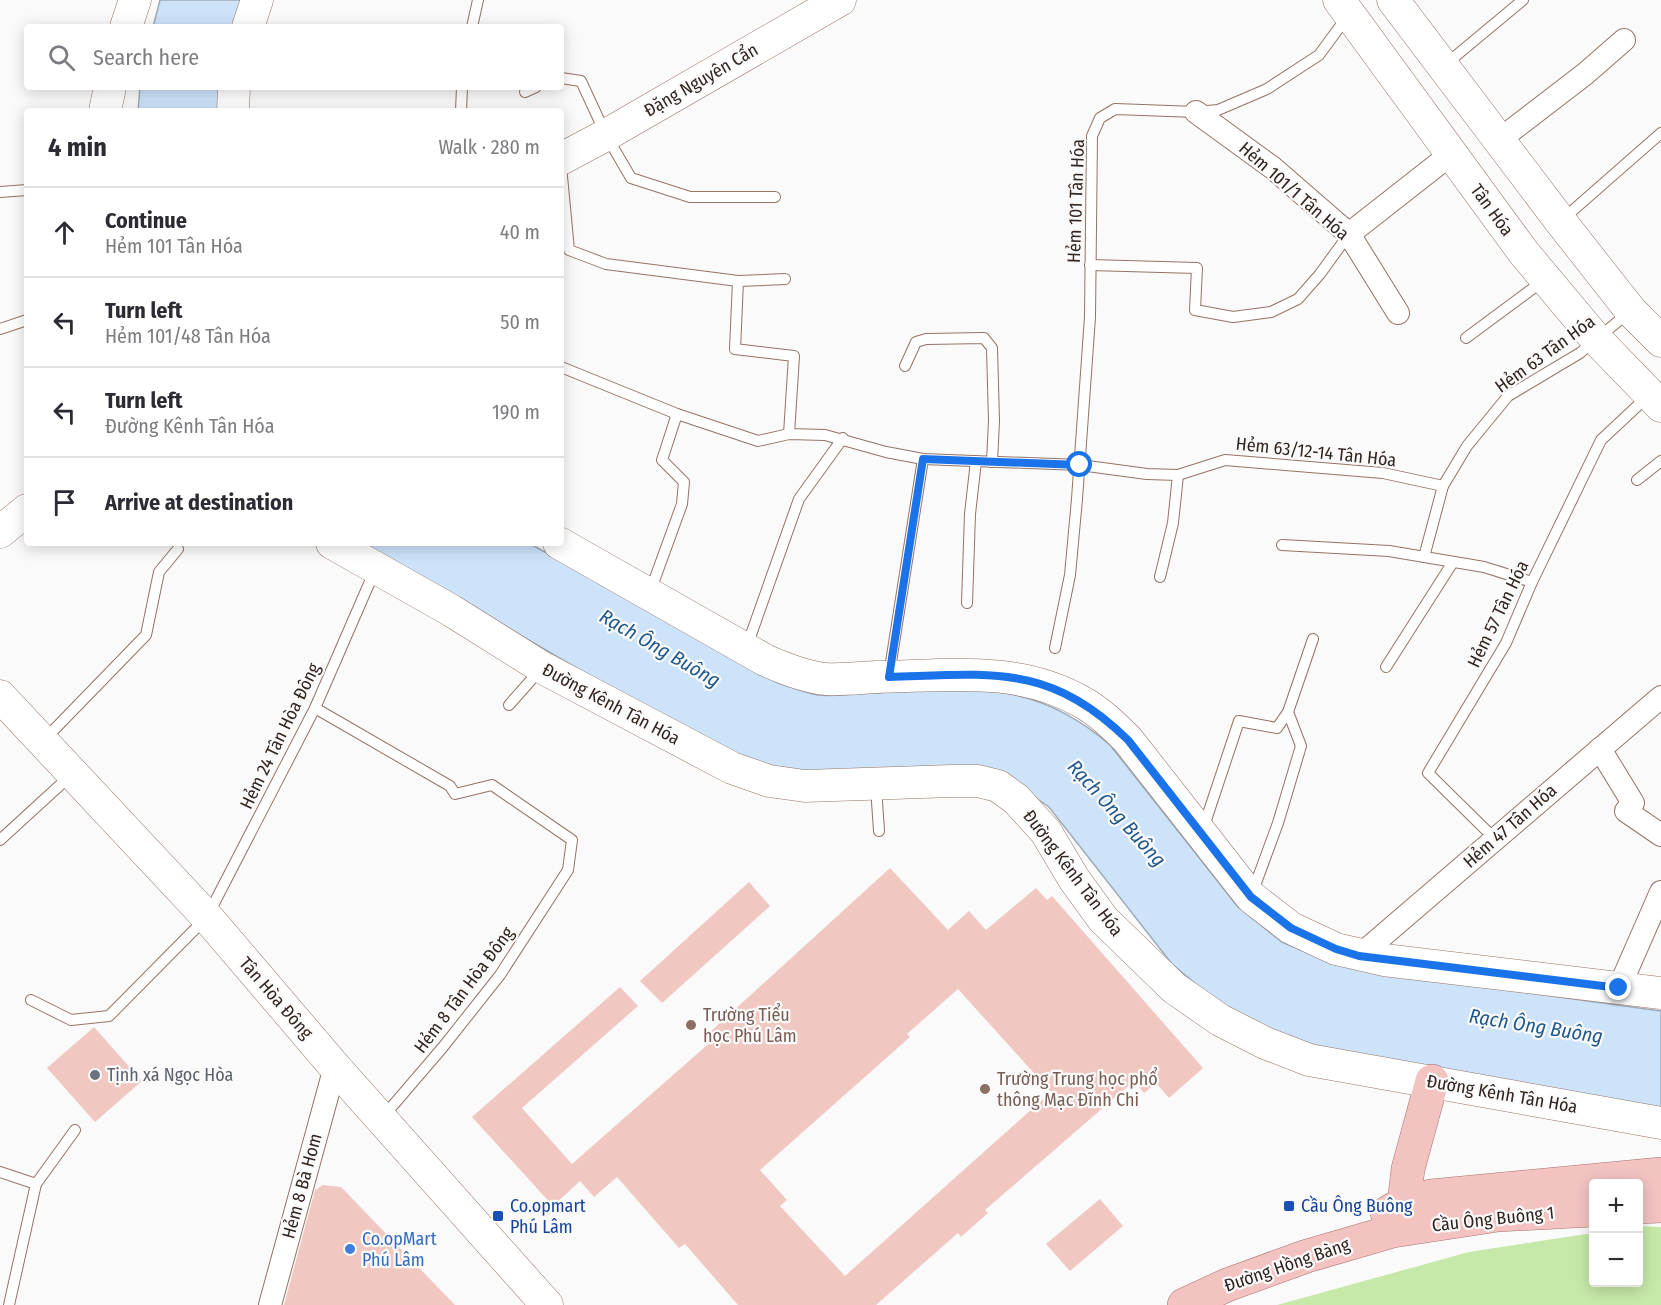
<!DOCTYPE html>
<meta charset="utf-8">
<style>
body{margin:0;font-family:"Fira Sans Condensed",sans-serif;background:#f7f7f7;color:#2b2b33}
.controls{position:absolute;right:18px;bottom:18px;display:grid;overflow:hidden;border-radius:6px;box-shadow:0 3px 15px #0003}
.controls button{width:54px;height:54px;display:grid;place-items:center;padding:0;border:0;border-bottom:2px solid #e1e1e2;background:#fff;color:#2b2b33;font:30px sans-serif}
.stop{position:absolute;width:18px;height:18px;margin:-14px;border:4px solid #1a73e8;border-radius:50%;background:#fff}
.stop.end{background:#1a73e8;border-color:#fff;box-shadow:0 2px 6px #0008}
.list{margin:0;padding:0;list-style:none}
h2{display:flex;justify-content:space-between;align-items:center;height:78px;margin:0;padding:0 24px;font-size:26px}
h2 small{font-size:20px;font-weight:400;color:#7c7c81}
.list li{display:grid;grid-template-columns:39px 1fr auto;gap:18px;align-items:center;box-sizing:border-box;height:90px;padding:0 24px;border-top:2px solid #e1e1e2}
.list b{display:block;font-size:22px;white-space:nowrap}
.list p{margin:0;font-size:20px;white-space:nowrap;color:#7c7c81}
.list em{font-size:20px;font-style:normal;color:#7c7c81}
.icon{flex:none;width:33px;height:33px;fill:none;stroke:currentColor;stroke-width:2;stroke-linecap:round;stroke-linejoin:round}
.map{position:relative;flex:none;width:1661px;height:1305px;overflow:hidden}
.search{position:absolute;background:#fff;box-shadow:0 3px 15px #0003;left:24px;top:24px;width:540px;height:66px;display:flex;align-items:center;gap:15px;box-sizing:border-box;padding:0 21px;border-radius:6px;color:#7c7c81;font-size:22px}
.panel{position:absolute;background:#fff;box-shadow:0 3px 15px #0003;left:24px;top:108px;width:540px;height:438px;border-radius:6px}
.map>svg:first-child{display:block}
</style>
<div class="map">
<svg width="1661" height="1305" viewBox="0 0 1661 1305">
<rect width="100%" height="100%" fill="#fafafa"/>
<path fill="#c6e9a9" d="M1639 1226 1661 1227V1305H1277L1469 1252 1593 1233 1594 1282H1638Z"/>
<g fill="#cce3fa" stroke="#9eaab8" stroke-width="1.5">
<path d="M160 0H248L238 27H153Z"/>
<path d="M140 87H221L218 111H138Z"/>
<path d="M361 543H529L778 683C791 687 805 693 818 695 835 697 855 693 873 693 968 689 1032 677 1110 745L1238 907 1282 942 1334 964 1362 970 1661 1011V1113L1337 1055 1233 1015 1172 964 1049 807 1015 784 813 781 727 755Z"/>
</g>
<g fill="#f1c8c1" fill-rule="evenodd">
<path d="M890 868 948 930 969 911 986 930 1036 888 1047 900 1052 896 1203 1068 1169 1098 1156 1083 1144 1093 1134 1081 985 1210 988 1213 961 1237 958 1233 876 1305H738L685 1244 679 1248 617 1177 594 1197 580 1181 553 1206 472 1117 620 987 638 1006 522 1108 572 1164 714 1039 709 1033ZM958 989 1051 1092 845 1276 780 1206 787 1200 760 1170 910 1037 907 1034Z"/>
<path d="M749 882 770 906 662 1003 640 981Z"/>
<path d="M94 1027 142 1081 95 1122 47 1068Z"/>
<path d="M323 1185 341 1187 455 1305H284L315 1190Z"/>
<path d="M1100 1199 1123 1226 1070 1271 1046 1244Z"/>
</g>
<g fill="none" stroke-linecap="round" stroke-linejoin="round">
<defs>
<g id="lane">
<path d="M472 27 478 0"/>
<path d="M1446 64 1523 0"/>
<path d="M561 78 581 81 606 135 631 178 690 197H775"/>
<path d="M525 92 536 87"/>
<path d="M461 111 462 87"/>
<path d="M561 166 569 250 606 264 738 281 735 349 794 356 789 434"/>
<path d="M0 192 27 190"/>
<path d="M1563 219 1661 133"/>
<path d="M1090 265 1197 268 1195 310 1233 317 1271 312 1298 299 1320 274 1349 234"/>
<path d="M738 281 785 279"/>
<path d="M0 329 27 320"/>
<path d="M1466 338 1543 281"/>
<path d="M905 366 916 342 926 339 984 338 992 348 994 421 992 462"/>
<path d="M561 367 677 414 758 441 789 434 825 435 886 452 923 459 1080 465 1147 474 1178 475 1225 460 1383 473 1443 486"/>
<path d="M1637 480 1661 461"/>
<path d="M1282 545 1389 551 1484 567 1532 582"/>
<path d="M1424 557 1443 486 1467 446 1508 396 1580 353 1628 313"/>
<path d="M1160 577 1173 523 1178 475"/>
<path d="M650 592 682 504 684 482 662 460 677 414"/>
<path d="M967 603 970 514 976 461"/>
<path d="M747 646 799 499 843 438"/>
<path d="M1055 648 1070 575 1077 499 1090 317 1092 136 1100 118 1115 109 1196 112 1218 110 1267 89 1319 55 1347 17"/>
<path d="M1386 667 1453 562"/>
<path d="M889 675 923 459"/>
<path d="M509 705 540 670"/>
<path d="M315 708 450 786 455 794 492 785 572 840 568 870 500 975 443 1047 383 1117"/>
<path d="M45 739 146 635 159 572 178 549"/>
<path d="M876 787 879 831"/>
<path d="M1203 829 1239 721 1277 728 1288 712"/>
<path d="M1495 839 1428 773 1506 643 1532 582 1601 440 1647 397"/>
<path d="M0 840 70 776"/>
<path d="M1253 891 1278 823 1301 746 1288 712 1313 639"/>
<path d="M31 1000 71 1020 109 1016 207 917 315 708 375 570"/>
<path d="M0 1172 36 1184"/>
<path d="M9 1305 36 1184 75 1130"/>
</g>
<g id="street">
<path d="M1196 112 1273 168 1349 234 1398 313"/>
<path d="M1499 140 1585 74 1624 40"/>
<path d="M1349 234 1451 154"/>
<path d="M1600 749 1633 803 1626 811 1661 835"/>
<path d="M1359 956 1661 697"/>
<path d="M1619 988 1661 892"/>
<path d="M270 1305 335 1067"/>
</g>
<g id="secondary">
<path d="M1339 0 1524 253 1596 339 1661 406"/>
<path d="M1393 0 1561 222 1631 311 1661 341"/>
<path d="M126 27 135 0"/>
<path d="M248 27 257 0"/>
<path d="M105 111 110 87"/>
<path d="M233 111 234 87"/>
<path d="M561 159 606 135 840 0"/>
<path d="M0 532 27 510"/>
<path d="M332 543 452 611 543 668 732 768 769 781 805 786 952 781H978L998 786 1016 799 1046 832 1074 879 1103 919 1174 988 1220 1020 1265 1043 1309 1060 1661 1123"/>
<path d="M559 543 765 660C783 668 805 677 826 679 842 680 860 678 876 677 947 676 1018 665 1082 702 1100 712 1114 726 1128 740L1251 897 1291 928 1336 949 1384 960 1661 993"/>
<path d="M0 696 207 917 335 1067 547 1305"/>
</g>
<g id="primary">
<path d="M1404 1203 1431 1196 1661 1174"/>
<path d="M1638 1207 1661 1206"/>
<path d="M1387 1213 1404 1203 1408 1169 1432 1081"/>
<path d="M1184 1305 1227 1285 1307 1256 1393 1231 1498 1215 1594 1210"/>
</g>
</defs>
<use href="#lane" stroke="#957365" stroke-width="12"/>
<use href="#street" stroke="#957365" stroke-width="24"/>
<use href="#secondary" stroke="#957365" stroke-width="33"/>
<use href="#primary" stroke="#aa716f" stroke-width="34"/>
<use href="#lane" stroke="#fff" stroke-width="10"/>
<use href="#street" stroke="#fff" stroke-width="22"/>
<use href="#secondary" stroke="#fff" stroke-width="32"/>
<use href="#primary" stroke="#f3c3c2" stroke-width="33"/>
</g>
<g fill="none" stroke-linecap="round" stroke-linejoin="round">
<path stroke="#1a73e8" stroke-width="8" d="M1080 465 923 459 889 677C991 674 1049 663 1128 740L1251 897 1291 928 1336 949 1359 956 1619 988"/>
</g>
<g fill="#8d6e63" stroke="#fafafa" stroke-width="2">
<circle cx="691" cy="1025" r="6"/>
<circle cx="985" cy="1089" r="6"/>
</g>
<circle fill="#6b7280" stroke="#fafafa" stroke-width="2" cx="95" cy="1075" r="6"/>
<g fill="#1a4fb4" stroke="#fafafa" stroke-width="2">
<rect x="1283" y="1200" width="12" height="12" rx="3"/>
<rect x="492" y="1210" width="12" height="12" rx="3"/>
</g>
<circle fill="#3f7fe0" stroke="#fafafa" stroke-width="2" cx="350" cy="1249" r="6"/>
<g text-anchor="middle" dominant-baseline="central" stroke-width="4.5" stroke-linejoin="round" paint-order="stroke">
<g font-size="18" fill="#32241e" stroke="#fafafa">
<text transform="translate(701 80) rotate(-30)">Đặng Nguyên Cẩn</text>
<text transform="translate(1294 191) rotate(41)">Hẻm 101/1 Tân Hóa</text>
<text transform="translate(1076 201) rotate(-88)">Hẻm 101 Tân Hóa</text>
<text transform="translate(1492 210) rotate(54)">Tân Hóa</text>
<text transform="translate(1545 354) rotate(-36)">Hẻm 63 Tân Hóa</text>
<text transform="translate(1316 452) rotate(6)">Hẻm 63/12-14 Tân Hóa</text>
<text transform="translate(1498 614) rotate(-64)">Hẻm 57 Tân Hóa</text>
<text transform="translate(611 704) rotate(28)">Đường Kênh Tân Hóa</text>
<text transform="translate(280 736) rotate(-64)">Hẻm 24 Tân Hòa Đông</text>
<text transform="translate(1510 826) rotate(-41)">Hẻm 47 Tân Hóa</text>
<text transform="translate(1073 873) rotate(53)">Đường Kênh Tân Hóa</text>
<text transform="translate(464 990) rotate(-53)">Hẻm 8 Tân Hòa Đông</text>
<text transform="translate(276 998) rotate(49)">Tân Hòa Đông</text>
<text transform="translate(1502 1094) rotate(10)">Đường Kênh Tân Hóa</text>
<text transform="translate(302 1186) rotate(-75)">Hẻm 8 Bà Hom</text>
<text transform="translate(1493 1219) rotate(-6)">Cầu Ông Buông 1</text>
<text transform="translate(1287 1265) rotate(-19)">Đường Hồng Bàng</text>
</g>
<g font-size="18" fill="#785e54" stroke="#fafafa" text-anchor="start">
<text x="703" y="1015">Trường Tiểu<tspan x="703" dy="21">học Phú Lâm</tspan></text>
<text x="997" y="1079">Trường Trung học phổ<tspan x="997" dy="21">thông Mạc Đĩnh Chi</tspan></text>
</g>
<g font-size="18" fill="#5b616d" stroke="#fafafa" text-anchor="start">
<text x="107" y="1075">Tịnh xá Ngọc Hòa</text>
</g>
<g font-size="18" fill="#164399" stroke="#fafafa" text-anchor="start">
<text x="510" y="1206">Co.opmart<tspan x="510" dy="21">Phú Lâm</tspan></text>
<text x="1301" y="1206">Cầu Ông Buông</text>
</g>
<g font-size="18" fill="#366cbe" stroke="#fafafa" text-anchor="start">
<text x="362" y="1239">Co.opMart<tspan x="362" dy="21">Phú Lâm</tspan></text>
</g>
<g font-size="20" font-style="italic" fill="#1e588d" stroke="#fafafa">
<text transform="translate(660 648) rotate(30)">Rạch Ông Buông</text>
<text transform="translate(1117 813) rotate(48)">Rạch Ông Buông</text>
<text transform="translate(1536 1026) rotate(9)">Rạch Ông Buông</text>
</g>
</g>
</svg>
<div class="controls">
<button>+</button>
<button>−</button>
</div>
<div class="stop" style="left:1080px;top:465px"></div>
<div class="stop end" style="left:1619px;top:988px"></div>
<div class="search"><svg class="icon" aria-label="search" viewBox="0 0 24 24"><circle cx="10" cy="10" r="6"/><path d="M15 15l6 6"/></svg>Search here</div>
<section class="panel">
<h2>4 min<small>Walk · 280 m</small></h2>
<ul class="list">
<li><svg class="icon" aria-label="ahead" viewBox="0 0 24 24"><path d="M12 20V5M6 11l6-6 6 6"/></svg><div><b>Continue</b><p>Hẻm 101 Tân Hóa</p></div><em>40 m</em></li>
<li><svg class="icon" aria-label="left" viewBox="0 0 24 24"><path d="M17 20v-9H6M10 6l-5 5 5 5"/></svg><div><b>Turn left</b><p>Hẻm 101/48 Tân Hóa</p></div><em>50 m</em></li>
<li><svg class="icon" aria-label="left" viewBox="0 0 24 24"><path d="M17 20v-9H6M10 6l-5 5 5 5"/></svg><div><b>Turn left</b><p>Đường Kênh Tân Hóa</p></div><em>190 m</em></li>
<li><svg class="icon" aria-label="arrive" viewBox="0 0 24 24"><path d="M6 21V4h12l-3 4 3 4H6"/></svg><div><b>Arrive at destination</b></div></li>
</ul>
</section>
</div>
